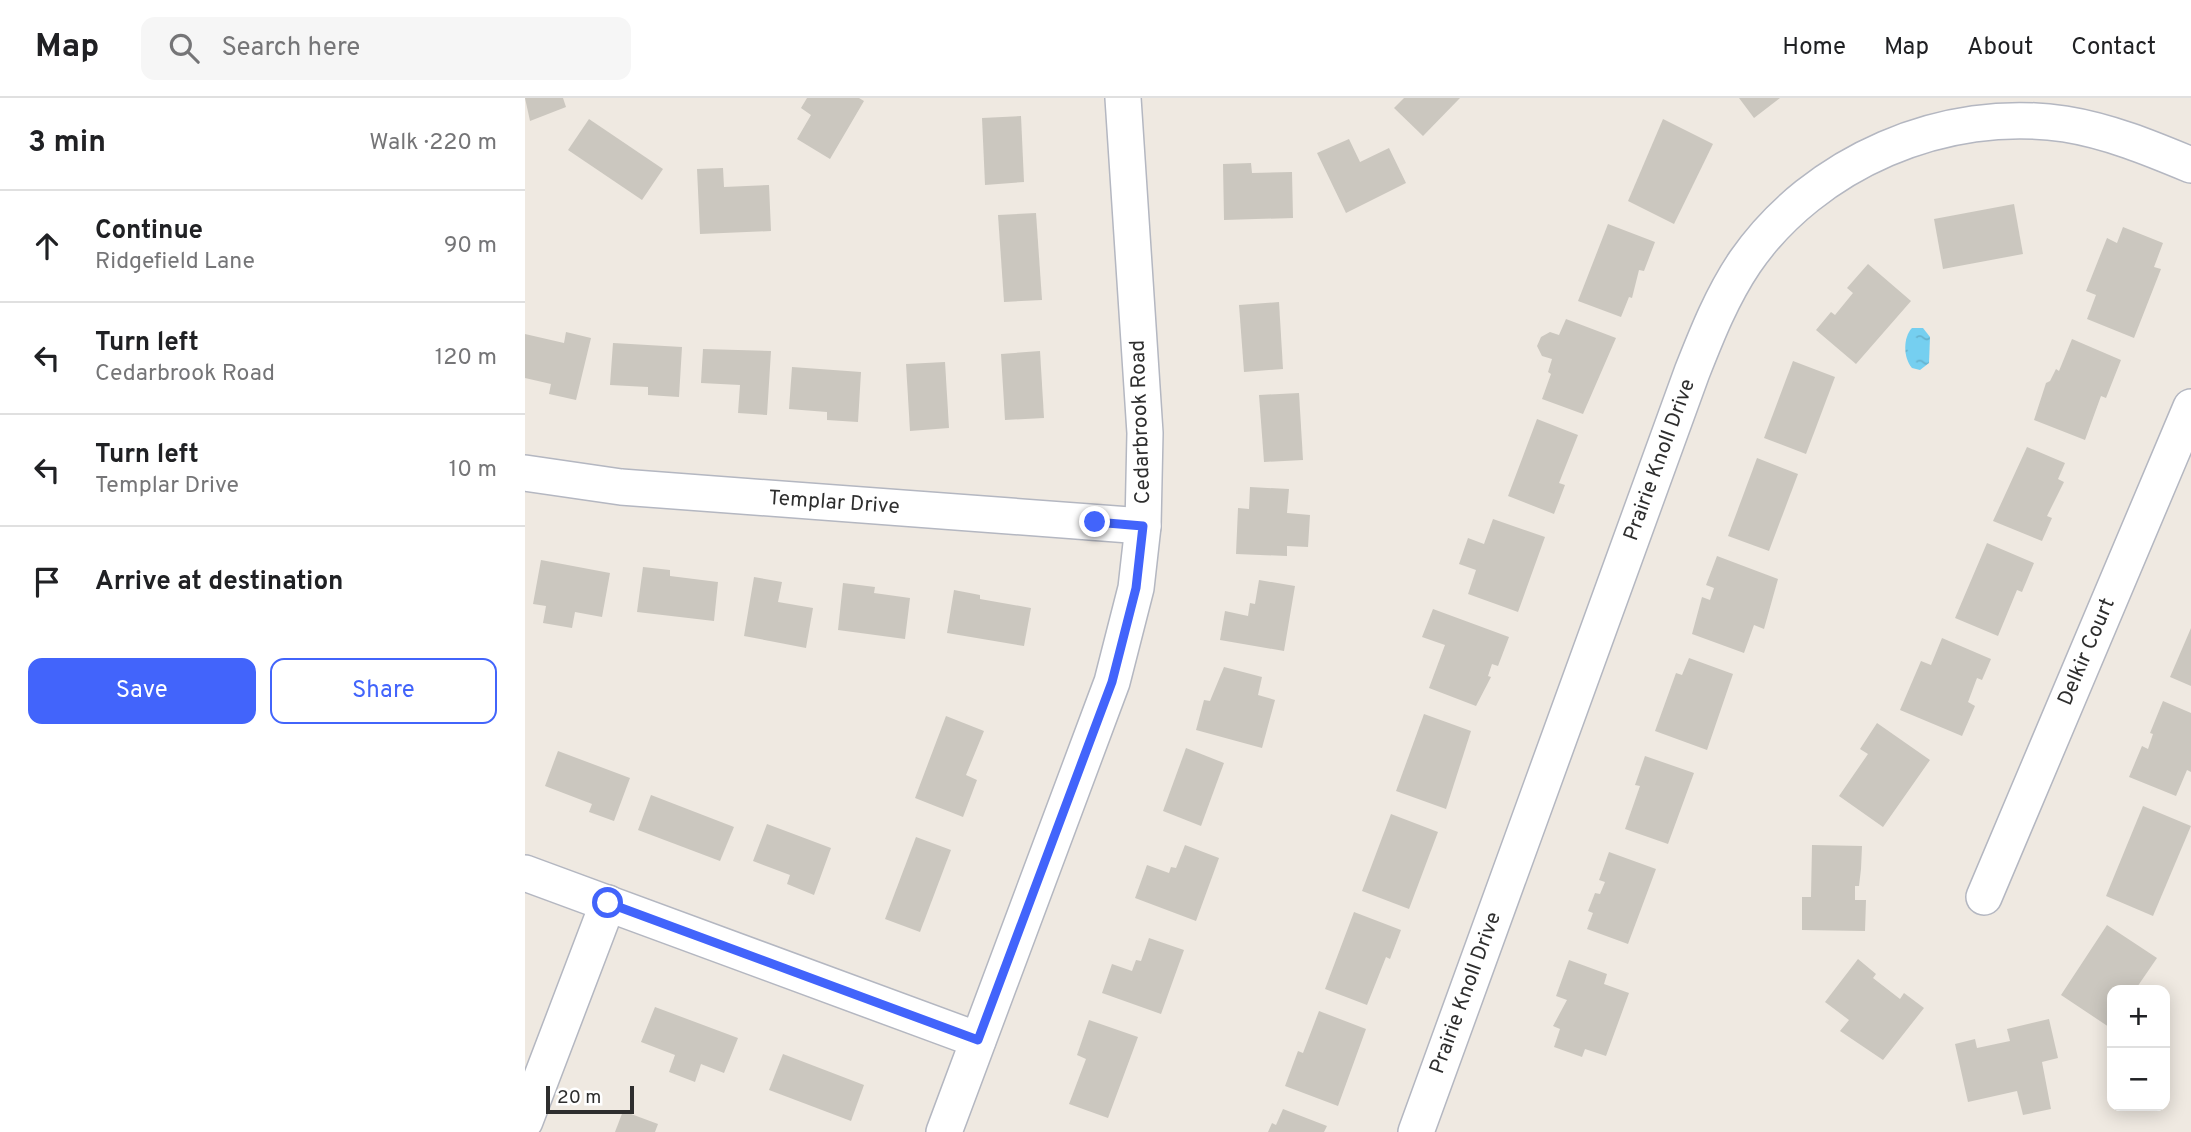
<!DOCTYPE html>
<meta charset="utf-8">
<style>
body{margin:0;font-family:Overpass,sans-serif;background:#f6f6f6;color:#202124}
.controls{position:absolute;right:21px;bottom:21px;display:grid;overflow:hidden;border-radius:14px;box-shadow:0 4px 18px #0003}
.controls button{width:63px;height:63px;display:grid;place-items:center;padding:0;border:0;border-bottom:2px solid #e0e0e0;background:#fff;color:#202124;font:35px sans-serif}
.scale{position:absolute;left:21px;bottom:18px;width:88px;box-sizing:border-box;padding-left:7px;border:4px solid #2e2e2e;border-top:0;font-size:19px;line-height:24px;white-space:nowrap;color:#2e2e2e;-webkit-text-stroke:5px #fff;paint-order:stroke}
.stop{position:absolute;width:21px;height:21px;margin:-16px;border:5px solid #4264fb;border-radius:50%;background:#fff}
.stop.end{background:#4264fb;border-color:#fff;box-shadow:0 2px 7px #0008}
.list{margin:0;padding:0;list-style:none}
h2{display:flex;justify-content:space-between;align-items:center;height:91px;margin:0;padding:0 28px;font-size:30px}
h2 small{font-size:23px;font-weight:400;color:#757577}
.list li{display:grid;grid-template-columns:46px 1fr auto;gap:21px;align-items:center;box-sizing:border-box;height:112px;padding:0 28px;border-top:2px solid #e0e0e0}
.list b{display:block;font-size:26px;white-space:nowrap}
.list p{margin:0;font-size:23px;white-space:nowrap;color:#757577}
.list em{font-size:23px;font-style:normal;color:#757577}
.actions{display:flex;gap:14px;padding:21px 28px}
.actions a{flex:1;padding:16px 0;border:2px solid #4264fb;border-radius:14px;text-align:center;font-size:24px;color:#4264fb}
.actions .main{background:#4264fb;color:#fff}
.icon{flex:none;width:38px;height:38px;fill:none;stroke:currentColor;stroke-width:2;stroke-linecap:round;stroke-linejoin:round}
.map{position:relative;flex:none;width:1666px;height:1034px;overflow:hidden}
header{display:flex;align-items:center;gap:42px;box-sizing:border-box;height:98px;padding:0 35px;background:#fff;border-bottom:2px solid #e0e0e0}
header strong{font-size:33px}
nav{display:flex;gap:38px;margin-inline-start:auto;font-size:24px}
.search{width:490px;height:63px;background:#f6f6f6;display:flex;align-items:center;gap:18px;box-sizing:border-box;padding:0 24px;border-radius:14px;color:#757577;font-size:26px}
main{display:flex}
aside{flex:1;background:#fff}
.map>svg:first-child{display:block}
</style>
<header>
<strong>Map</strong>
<div class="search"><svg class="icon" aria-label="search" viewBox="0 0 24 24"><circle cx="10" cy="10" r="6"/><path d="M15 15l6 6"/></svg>Search here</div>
<nav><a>Home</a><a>Map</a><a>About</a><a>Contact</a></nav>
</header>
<main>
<aside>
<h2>3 min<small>Walk · 220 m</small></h2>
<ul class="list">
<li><svg class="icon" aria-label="ahead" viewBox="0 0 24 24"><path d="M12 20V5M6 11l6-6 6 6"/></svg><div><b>Continue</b><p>Ridgefield Lane</p></div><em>90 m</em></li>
<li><svg class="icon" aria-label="left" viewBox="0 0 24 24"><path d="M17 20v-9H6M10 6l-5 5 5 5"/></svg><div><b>Turn left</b><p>Cedarbrook Road</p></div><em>120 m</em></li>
<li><svg class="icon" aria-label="left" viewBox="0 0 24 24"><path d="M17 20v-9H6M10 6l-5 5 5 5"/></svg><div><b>Turn left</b><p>Templar Drive</p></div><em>10 m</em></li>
<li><svg class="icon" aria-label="arrive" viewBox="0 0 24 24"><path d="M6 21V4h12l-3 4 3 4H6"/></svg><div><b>Arrive at destination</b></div></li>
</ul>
<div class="actions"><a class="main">Save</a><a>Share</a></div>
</aside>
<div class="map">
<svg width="1666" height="1034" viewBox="0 0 1666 1034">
<defs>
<pattern id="water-ripples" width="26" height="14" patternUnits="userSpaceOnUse" patternTransform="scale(1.75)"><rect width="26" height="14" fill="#75cff0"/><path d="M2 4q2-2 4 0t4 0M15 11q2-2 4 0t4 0" fill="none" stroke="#66b2ce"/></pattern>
</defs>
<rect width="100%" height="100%" fill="#efe9e1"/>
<path fill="url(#water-ripples)" d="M1387 230H1398L1405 239 1404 265 1395 272 1387 270C1378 260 1378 239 1387 230Z"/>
<g fill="#cbc7bf">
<path d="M0 0H38L41 9 5 23Z"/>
<path d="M282 0H334L339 3 305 61 272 41 286 17 276 10Z"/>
<path d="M879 0H935L898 38 869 10Z"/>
<path d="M1214 0H1255L1229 20Z"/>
<path d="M496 18 499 84 460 87 457 20Z"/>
<path d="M64 21 138 71 117 102 43 52Z"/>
<path d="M1138 21 1188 46 1149 126 1103 103Z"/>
<path d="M824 41 835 64 864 50 881 85 821 115 792 55Z"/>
<path d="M726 65 727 75 767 74 768 120 699 122 698 66Z"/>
<path d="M198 70 199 89 244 87 246 133 175 136 172 71Z"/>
<path d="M1489 106 1498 156 1418 171 1409 121Z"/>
<path d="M511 115 517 202 479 204 473 117Z"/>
<path d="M1083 126 1130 144 1119 173 1114 172 1107 200 1104 199 1096 219 1053 203Z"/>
<path d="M1598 129 1638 145 1629 169 1636 171 1609 240 1562 221 1571 197 1561 193 1582 140 1592 145Z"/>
<path d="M1343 166 1386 203 1331 266 1291 232 1306 214 1310 217 1328 195 1322 190Z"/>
<path d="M754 204 758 271 719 274 714 207Z"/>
<path d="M1041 221 1091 240 1058 316 1017 301 1026 276 1023 274 1027 261 1017 258 1012 248 1016 239 1025 234 1034 237Z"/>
<path d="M41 234 66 240 51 302 24 296 26 286 0 280V236L39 245Z"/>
<path d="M1547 241 1596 262 1581 300 1576 298 1560 342 1509 322 1521 285 1525 283 1531 271 1534 273Z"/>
<path d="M88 245 157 249 154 299 123 297V289L85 287Z"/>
<path d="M178 251 246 253 242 317 213 315 215 287 176 285Z"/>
<path d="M515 253 519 320 480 322 476 256Z"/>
<path d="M1268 263 1310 279 1281 356 1239 340Z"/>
<path d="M420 264 424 330 385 333 381 266Z"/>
<path d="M267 269 336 274 333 324 302 322V314L264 311Z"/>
<path d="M774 295 778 362 739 364 734 297Z"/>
<path d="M1012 321 1053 337 1034 385 1040 387 1029 416 983 398Z"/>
<path d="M1502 349 1540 365 1533 381 1539 384 1522 418 1527 420 1517 443 1468 423Z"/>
<path d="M1232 360 1273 376 1244 453 1203 438Z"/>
<path d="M725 389 764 391 762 415 785 417 783 449 762 448V458L711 456 713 410 724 411Z"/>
<path d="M968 421 1020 439 993 514 943 496 951 472 934 466 943 440 959 446Z"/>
<path d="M1462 445 1509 465 1497 494 1492 492 1473 538 1430 520Z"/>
<path d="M1192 458 1253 481 1239 531 1229 527 1219 555 1167 536 1177 499 1185 502 1189 490 1181 487Z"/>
<path d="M16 462 85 475 77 519 50 514 47 530 18 525 21 508 8 506Z"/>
<path d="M118 469 145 472V478L193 484 189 523 112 514Z"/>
<path d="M229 479 257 484 253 504 288 510 281 550 219 538Z"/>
<path d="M734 482 770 488 759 553 695 542 700 513 723 518 725 505 730 506Z"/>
<path d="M318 485 350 489 349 495 385 500 380 541 313 532Z"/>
<path d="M429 492 455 497V501L506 510 499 548 422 535Z"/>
<path d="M908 511 984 539 973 568 967 566 963 578 966 579 951 608 904 590 920 547 897 539Z"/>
<path d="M1666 530V588L1645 579Z"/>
<path d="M1417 540 1466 561 1457 582 1452 580 1443 604 1450 608 1437 638 1375 612 1396 563 1406 567Z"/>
<path d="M1164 560 1208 576 1182 652 1130 633 1151 575 1157 577Z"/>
<path d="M699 569 737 579 733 597 750 602 737 650 671 632 679 602 685 603Z"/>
<path d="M1638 603 1666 615V674L1662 672 1651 698 1604 679 1617 648 1623 651 1628 636 1625 635Z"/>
<path d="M899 616 946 633 921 711 871 693Z"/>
<path d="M421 618 459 633 441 677 452 682 438 719 390 700Z"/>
<path d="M1352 625 1405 662 1358 729 1314 698 1343 656 1335 651Z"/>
<path d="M661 650 699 665 676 728 638 713Z"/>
<path d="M33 653 105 680 89 723 64 714 67 706 20 688Z"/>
<path d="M1120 658 1169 675 1143 746 1100 731 1115 688 1110 687Z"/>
<path d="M126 697 209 729 195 763 113 732Z"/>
<path d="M1618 708 1666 728 1628 818 1581 798Z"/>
<path d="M866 716 913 734 884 811 837 793Z"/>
<path d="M242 726 306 750 289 797 262 786 265 777 228 763Z"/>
<path d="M391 739 426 752 395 834 360 821Z"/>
<path d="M660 747 694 760 671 823 610 800 622 767 644 775 646 769 651 770Z"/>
<path d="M1287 747 1337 748 1336 771 1334 788H1330V802H1341L1340 833 1277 832V799H1286Z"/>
<path d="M1084 754 1131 771 1103 846 1062 831 1068 815 1063 813 1070 795 1075 796 1080 784 1074 782Z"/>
<path d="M829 814 876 832 865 861 861 859 842 907 800 891Z"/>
<path d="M1582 827 1632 860 1610 892H1587V931L1536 897Z"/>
<path d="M624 840 659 852 636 916 577 895 587 866 607 873 611 862 616 863Z"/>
<path d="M1333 861 1351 876 1348 880 1375 901 1379 895 1399 910 1358 962 1315 933 1324 922 1300 904Z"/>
<path d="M1044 862 1082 876 1079 886 1104 895 1081 958 1060 951 1057 959 1029 949 1035 931 1028 928 1042 902 1031 898Z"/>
<path d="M130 909 213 940 199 975 176 966 170 984 144 974 150 957 116 944Z"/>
<path d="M794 913 841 931 813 1008 760 988 773 953 778 955Z"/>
<path d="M1524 921 1533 960 1517 964 1526 1011 1498 1017 1492 993 1443 1004 1430 946 1450 941 1452 950 1485 943 1482 931Z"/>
<path d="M564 922 613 939 583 1020 544 1006 561 961 552 957Z"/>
<path d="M258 956 339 987 326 1023 244 992Z"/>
<path d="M758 1011 802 1028 799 1034H743L747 1025 751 1027Z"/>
<path d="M98 1013 133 1026 130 1034H90Z"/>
</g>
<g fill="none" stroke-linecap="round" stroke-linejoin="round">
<defs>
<g id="minor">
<path d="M0 375 96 389 618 428"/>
<path d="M0 775 453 942"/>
<path d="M1459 799 1666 309"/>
<path d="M0 1023 83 805"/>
<path d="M419 1034 587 584 611 490 618 428 620 335 598 0"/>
<path d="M891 1034 1167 274C1182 236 1197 198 1220 164 1289 64 1420 8 1540 26 1584 33 1625 50 1666 67"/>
</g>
</defs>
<use href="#minor" stroke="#b4b7c1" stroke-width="38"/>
<use href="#minor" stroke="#fff" stroke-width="35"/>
</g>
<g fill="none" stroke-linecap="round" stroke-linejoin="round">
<path stroke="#4264fb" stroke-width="9" d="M83 805 453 942 587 584 611 490 618 428 570 424"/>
</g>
<g text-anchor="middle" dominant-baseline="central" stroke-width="6" stroke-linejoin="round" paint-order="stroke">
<g font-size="21" fill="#2e2e2e" stroke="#fff">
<text transform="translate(616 324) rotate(-92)">Cedarbrook Road</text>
<text transform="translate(1135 362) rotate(-70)">Prairie Knoll Drive</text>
<text transform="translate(309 405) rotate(4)">Templar Drive</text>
<text transform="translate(1562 554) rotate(-67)">Delkir Court</text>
<text transform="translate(941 895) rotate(-70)">Prairie Knoll Drive</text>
</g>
</g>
</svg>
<div class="controls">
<button>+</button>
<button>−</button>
</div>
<div class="scale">20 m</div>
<div class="stop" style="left:83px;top:805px"></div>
<div class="stop end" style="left:570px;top:424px"></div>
</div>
</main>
